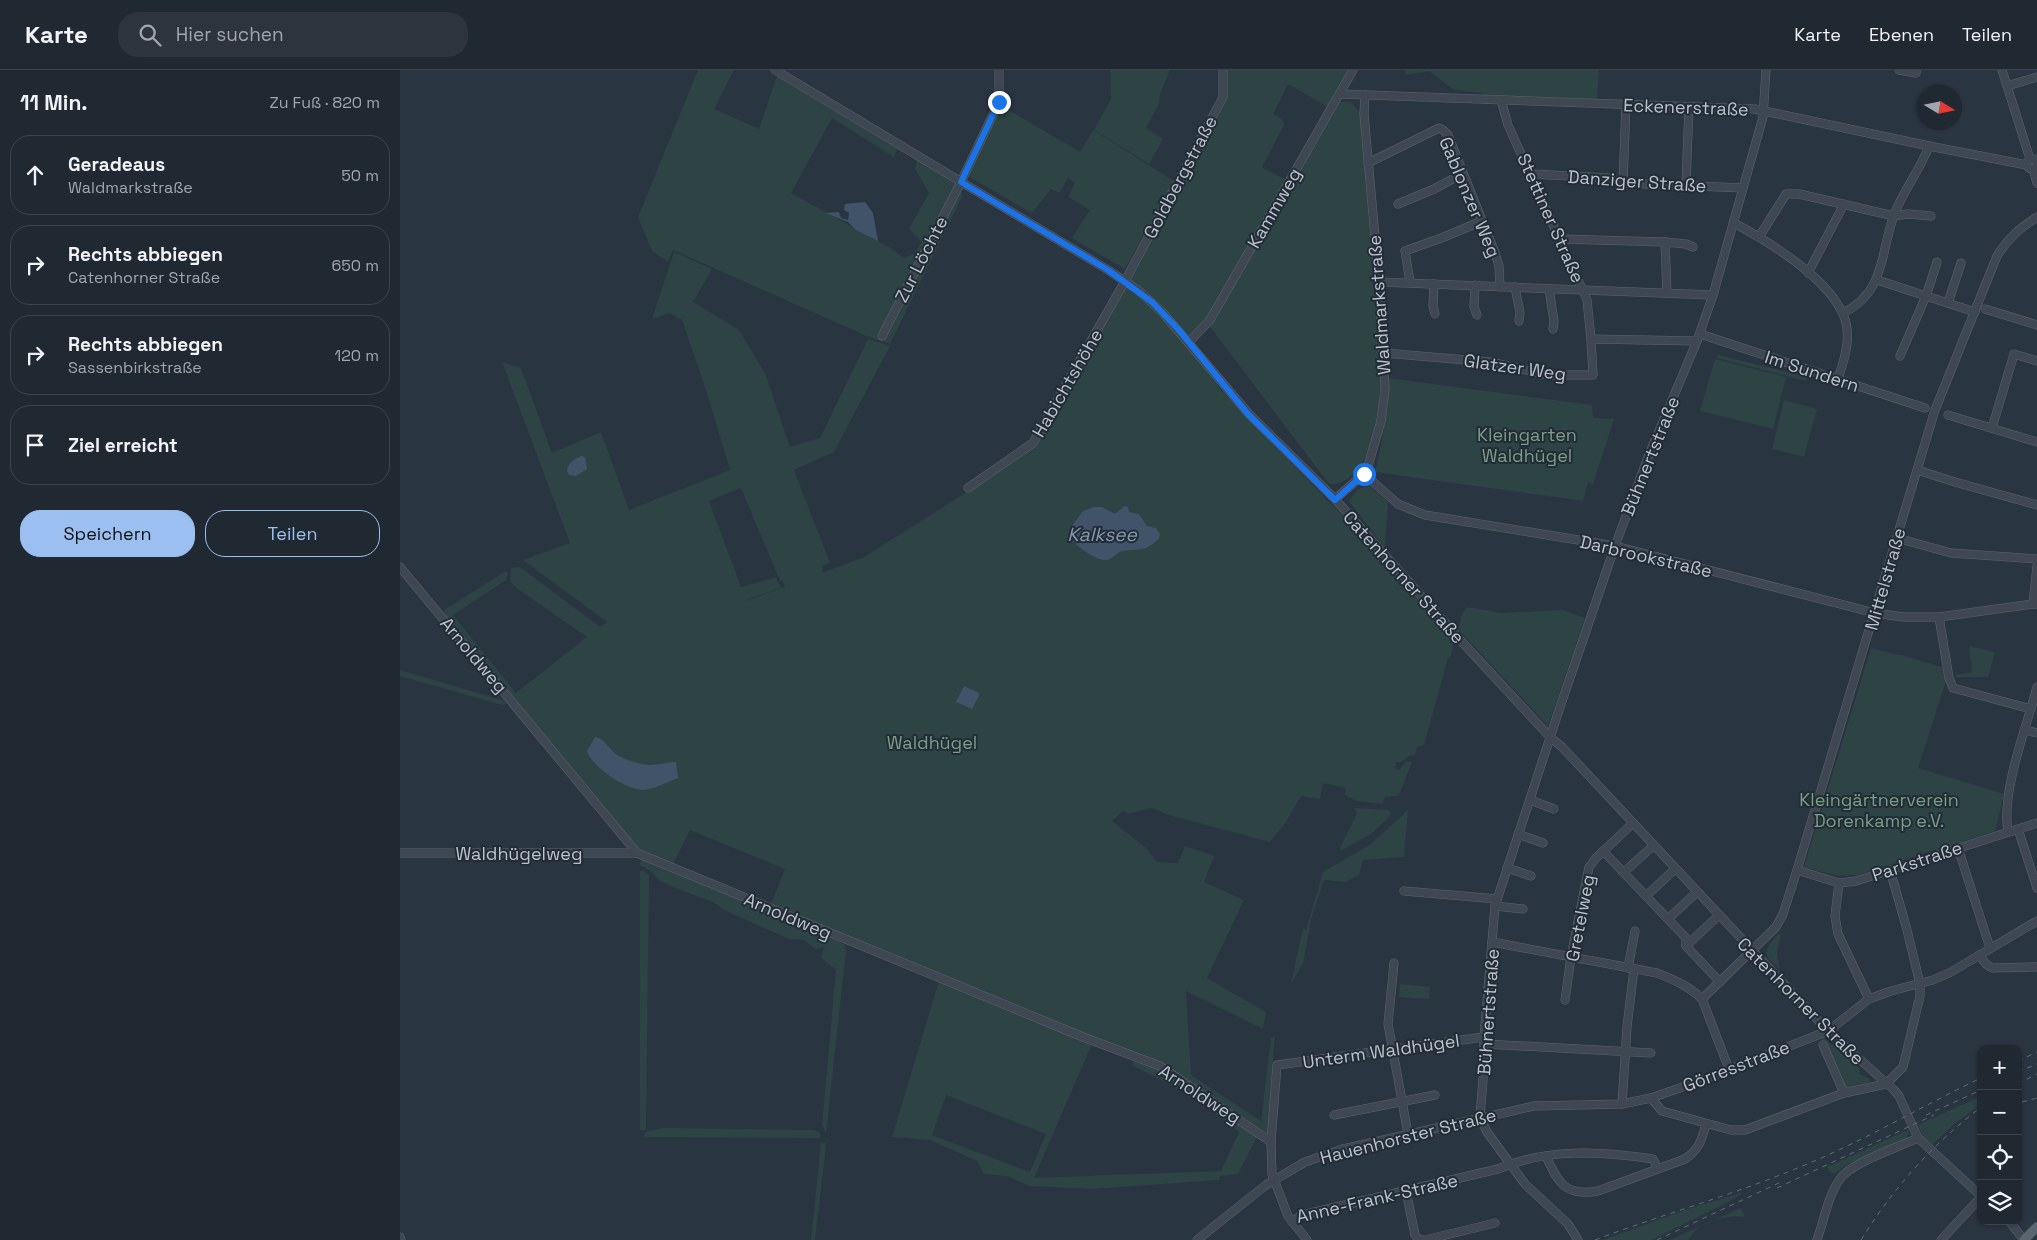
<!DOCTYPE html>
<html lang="de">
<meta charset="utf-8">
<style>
body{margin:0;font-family:"Space Grotesk",sans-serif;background:#2d343e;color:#f1f3f6}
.controls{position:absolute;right:15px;bottom:15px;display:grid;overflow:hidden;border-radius:10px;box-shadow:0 1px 4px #0004}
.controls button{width:45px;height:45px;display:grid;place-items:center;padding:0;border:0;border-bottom:1px solid #3d444d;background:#202832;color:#f1f3f6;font:25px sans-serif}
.compass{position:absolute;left:1517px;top:15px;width:45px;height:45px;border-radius:50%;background:#202832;box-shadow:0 1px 4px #0004;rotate:100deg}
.stop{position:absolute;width:15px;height:15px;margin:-11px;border:4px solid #1a73e8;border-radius:50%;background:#fff}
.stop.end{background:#1a73e8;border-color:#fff;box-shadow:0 1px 5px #0008}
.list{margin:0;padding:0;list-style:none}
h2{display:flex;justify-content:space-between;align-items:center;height:65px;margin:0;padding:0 20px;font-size:21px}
h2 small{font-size:16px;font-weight:400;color:#a2a6ac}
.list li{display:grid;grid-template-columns:32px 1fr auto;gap:15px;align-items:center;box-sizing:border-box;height:80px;margin:0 10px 10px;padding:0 10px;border:1px solid #3d444d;border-radius:20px}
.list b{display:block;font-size:19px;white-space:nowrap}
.list p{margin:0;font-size:16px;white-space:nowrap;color:#a2a6ac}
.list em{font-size:16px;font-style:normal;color:#a2a6ac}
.actions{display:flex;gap:10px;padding:15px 20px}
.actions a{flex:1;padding:11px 0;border:1px solid #9bbff1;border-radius:20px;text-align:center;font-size:18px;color:#9bbff1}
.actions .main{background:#9bbff1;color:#111}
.icon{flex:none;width:28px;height:28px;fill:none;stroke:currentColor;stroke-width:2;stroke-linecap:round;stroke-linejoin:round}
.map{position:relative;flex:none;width:1637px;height:1170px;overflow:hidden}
header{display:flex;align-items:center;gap:30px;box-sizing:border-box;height:70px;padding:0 25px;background:#202832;border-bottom:1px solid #3d444d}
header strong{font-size:24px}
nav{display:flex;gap:28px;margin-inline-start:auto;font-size:18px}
.search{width:350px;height:45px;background:#2d343e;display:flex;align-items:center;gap:12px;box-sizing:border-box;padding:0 18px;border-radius:20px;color:#a2a6ac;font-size:19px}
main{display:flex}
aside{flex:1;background:#202832}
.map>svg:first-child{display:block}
</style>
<header>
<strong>Karte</strong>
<div class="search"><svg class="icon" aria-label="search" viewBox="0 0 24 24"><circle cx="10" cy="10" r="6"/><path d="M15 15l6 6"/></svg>Hier suchen</div>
<nav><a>Karte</a><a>Ebenen</a><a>Teilen</a></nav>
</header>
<main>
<aside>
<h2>11 Min.<small>Zu Fuß · 820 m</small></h2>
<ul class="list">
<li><svg class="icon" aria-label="ahead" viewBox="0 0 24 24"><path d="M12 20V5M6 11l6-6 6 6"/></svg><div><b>Geradeaus</b><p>Waldmarkstraße</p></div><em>50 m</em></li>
<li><svg class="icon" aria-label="right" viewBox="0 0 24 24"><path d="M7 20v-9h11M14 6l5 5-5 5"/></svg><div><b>Rechts abbiegen</b><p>Catenhorner Straße</p></div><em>650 m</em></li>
<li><svg class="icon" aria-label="right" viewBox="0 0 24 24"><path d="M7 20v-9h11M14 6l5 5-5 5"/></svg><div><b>Rechts abbiegen</b><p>Sassenbirkstraße</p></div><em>120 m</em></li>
<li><svg class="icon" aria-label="arrive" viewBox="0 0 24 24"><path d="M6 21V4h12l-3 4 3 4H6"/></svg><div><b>Ziel erreicht</b></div></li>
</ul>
<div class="actions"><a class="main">Speichern</a><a>Teilen</a></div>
</aside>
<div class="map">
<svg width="1637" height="1170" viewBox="0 0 1637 1170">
<rect width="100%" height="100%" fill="#2a3542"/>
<g fill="#2d4344" fill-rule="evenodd">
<path d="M298 0H334L314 39 359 59 377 6 497 79 494 87 432 48 391 123 489 177 504 188 514 184 522 172 509 159 529 123 515 99 517 90 555 114 563 125 490 274 469 267 273 180 268 192 252 181 238 147Z"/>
<path d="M710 0H770L760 24 758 36 746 58 763 69 749 94 694 60 711 29Z"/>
<path d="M826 0H949L928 37 888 14 873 44 882 49 884 55 862 97 886 110 804 254 788 275 821 320 942 445 1052 568 1053 575 1051 586 1048 588 1024 675 1017 677 1015 685 1009 686 1001 692H996L995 699 999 700 1006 691 1012 692 999 725 997 726 985 727 983 734 957 731 945 725 946 718 923 713 920 729 901 726 884 755 870 772 769 745 752 738 728 744 723 741 712 751 746 778 757 792 778 793 785 776 814 786 804 812 844 830 807 908 866 942 863 959 786 921 791 1005 861 1051 871 968 875 966 867 1065 759 994 692 974 634 1108 821 1101 839 1062 793 1027 732 995 734 989 759 997 857 1067 838 1104 820 1106 819 1110 692 1119 630 1116 607 1106 584 1104 577 1091 530 1070 492 1067 539 911 371 834 385 799 290 760 273 794 236 778 45 546 44 540 106 501 108 503 106 510 53 545 116 623 187 567 115 517 110 511 111 498 120 497 200 557 207 552 123 490 170 473 102 292 121 298 152 383 201 362 229 440 330 400 306 320 282 250 270 243 252 249 274 182 312 199 293 232 339 260 366 305 390 377 420 368 468 269 490 276 434 382 394 400 430 493 422 496V503L464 487 567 422 634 374 827 27ZM341 418 380 511 382 510 385 517 346 531V530L381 518 376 507 341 517 309 431ZM546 1025 646 1064 630 1102 532 1065Z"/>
<path d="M1005 0H1199L1197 29 1082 25V23L1054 20 1029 1 1005 5Z"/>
<path d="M940 32H951L960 43 981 294C979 331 980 386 947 409 941 413 936 415 929 414L810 257Z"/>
<path d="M602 36 680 82 693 60 774 111 725 199 672 168 690 140 668 127 675 113 668 108 659 123 651 119 632 143 568 106Z"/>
<path d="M1318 285 1407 307 1406 311 1317 288Z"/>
<path d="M1315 289 1386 307 1373 359 1300 341Z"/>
<path d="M988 308 1192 335 1193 348 1214 349 1193 414 1188 413 1183 431 975 402C983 370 987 341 988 308Z"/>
<path d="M1384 330 1417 339 1404 387 1372 379Z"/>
<path d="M969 416 988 432 985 478 949 431 958 419Z"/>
<path d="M1067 537 1101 543 1163 540 1185 548 1148 656 1059 560 1061 546Z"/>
<path d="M1569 576 1595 582 1588 607H1556V605L1572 602Z"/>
<path d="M1471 578 1497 585 1498 584 1545 598 1546 611 1518 698 1604 724 1595 761 1457 805 1439 806 1404 797Z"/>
<path d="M0 600 105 631 106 634 102 635 0 606Z"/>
<path d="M954 738 988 740 990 742V746L971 764 942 780 940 778 957 743Z"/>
<path d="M1008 740 1004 787 963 790 959 805 946 812 924 810 912 846 903 893 891 914 903 858 906 860 923 802 971 774Z"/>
<path d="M243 788 410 858 444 874 446 880 426 1064 422 1054 436 900 421 888 424 877 415 879 404 870 389 869 326 841 313 832 273 817 259 810 252 802 240 795 239 794Z"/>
<path d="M240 801H243L249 805 246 1057 245 1060H240Z"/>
<path d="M1378 864 1381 865 1377 882 1380 900 1368 888 1366 883 1369 875Z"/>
<path d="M1000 914 1030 917 1029 929 999 927Z"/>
<path d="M1424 968 1460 999 1459 1004 1470 1009V1012L1446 1018 1426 972H1423L1421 969Z"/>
<path d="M1581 1026V1034L1553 1055 1531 1076 1523 1067 1518 1055Z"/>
<path d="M263 1058 413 1060 419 1062 421 1066 419 1068 243 1067 246 1062Z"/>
<path d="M1510 1059 1507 1068 1500 1072 1450 1093 1435 1103H1431L1427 1097Z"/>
<path d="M421 1072 425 1073 426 1077 415 1170H411Z"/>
<path d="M1344 1122 1330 1131 1252 1170H1203L1285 1140Z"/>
<path d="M1341 1138 1345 1147C1334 1144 1311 1150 1302 1155 1296 1159 1292 1165 1288 1170H1270Z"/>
</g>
<g fill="#415369">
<path d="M465 132 473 143 478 171 456 160 448 152 425 143 439 142 441 148 448 150 449 143 444 140 445 134Z"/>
<path d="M181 386 185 387 187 399 176 406 169 405 167 401C168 392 174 390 181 386Z"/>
<path d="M725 436 728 437 729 442 739 444 747 456 756 458 760 464 759 469C742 483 742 478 723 481 717 482 715 486 710 489 700 494 679 478 673 471L672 456 682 442 693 437H702L713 443H716Z"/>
<path d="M564 616 579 623V626L572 639 556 632Z"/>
<path d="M195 667C205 669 208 678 216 684 224 690 239 694 249 695 258 695 267 692 276 692L278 708C267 712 255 719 244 720 226 720 192 697 187 681Z"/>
</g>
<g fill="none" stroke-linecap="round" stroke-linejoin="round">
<defs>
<g id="minor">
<path d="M375 0 708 200 738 220 763 243 849 344 935 429 1063 573 1150 667 1162 677 1428 961 1494 1020 1499 1026 1518 1068 1581 1126"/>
<path d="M1499 0 1516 3V0"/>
<path d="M1602 0 1630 89"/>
<path d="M1607 16 1637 7"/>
<path d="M940 24 1355 39 1529 76 1627 95"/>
<path d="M1101 30 1108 55 1187 230 1191 269"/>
<circle cx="1632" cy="94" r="5"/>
<path d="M968 93 1039 58 1043 60 1048 65 1095 183 1099 196 1100 217"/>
<path d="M1633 99 1637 113"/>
<path d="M1131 104 1209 108 1223 113 1343 118"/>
<path d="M1223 113 1226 34"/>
<path d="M1286 115 1289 37"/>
<path d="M998 134 1034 119 1062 104"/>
<path d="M1334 153C1369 172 1424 205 1442 242 1453 263 1445 288 1438 309"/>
<path d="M1359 167 1386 124H1399L1494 146 1508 144 1531 146"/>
<path d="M1160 169 1265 172 1267 223"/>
<path d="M1265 172 1286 174 1293 177"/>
<path d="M1408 203 1444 134"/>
<path d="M1477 210 1575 242"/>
<path d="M979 212 1313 225"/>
<path d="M1010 212 1005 181 1044 167 1082 151"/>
<path d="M1034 214 1033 236 1035 244"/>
<path d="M1075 215 1074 237 1077 245"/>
<path d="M1115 217 1120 243 1119 251"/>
<path d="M1149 219 1154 251 1153 259"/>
<path d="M1548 233 1561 193"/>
<path d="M1585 239 1637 255"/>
<path d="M1443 243C1486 222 1480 183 1494 145 1503 121 1520 100 1529 76"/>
<path d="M1300 264 1525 338"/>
<path d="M482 266 561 112 599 32V0"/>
<path d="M789 272 810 250 953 0"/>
<path d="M984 283 1090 292 1148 305H1193L1191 269 1297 271"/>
<path d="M1500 286 1526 226 1537 192"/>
<path d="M1548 345 1637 372"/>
<path d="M1592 358 1614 284 1637 291"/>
<path d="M1517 400 1555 412 1637 435"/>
<path d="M964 404 998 434 1025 445 1215 476 1475 543 1503 547H1539L1633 534"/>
<path d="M568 418 633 373 725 211 823 27V0"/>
<path d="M935 429 964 404 968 396 981 351 985 319 979 212 964 44 965 25"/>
<path d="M1497 468 1551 483 1637 489"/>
<path d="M1637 496 1633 534H1637"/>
<path d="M0 497 237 783 683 967 760 996 871 1072"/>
<path d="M1539 547 1549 608 1553 618 1631 639"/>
<path d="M1625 660 1637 663"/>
<path d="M1130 730 1154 739"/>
<path d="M1618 759 1637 818"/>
<path d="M1608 762C1601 721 1626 659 1637 617"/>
<path d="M1118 764 1143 773"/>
<path d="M1558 778 1590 878"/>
<path d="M1203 781 1286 868V876L1320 912"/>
<path d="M0 783H237"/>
<path d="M1107 798 1131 806"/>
<path d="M1397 800 1439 813 1456 811 1637 753"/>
<path d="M1224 802 1253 776"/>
<path d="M1439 813 1435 846 1438 864 1469 929"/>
<path d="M1004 821 1097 829"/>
<path d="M1246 826 1275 799"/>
<path d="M1095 836 1123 839"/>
<path d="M1268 849 1297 822"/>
<path d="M1092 872 1257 903C1274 910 1289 916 1302 929L1376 857 1383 844 1397 800 1535 340 1597 186C1608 168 1619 159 1637 147"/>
<path d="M1286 876 1318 846"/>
<path d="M1579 885 1586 894 1592 898 1637 897"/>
<path d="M994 893 988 954 1008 1064"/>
<path d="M1228 898 1235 861"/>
<path d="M1302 929 1329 999"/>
<path d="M1165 930 1171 887 1189 797 1196 788 1232 754"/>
<path d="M1085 974 1251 983"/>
<path d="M1423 975 1444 1023"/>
<path d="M1251 1028 1262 1041 1331 1060H1345L1444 1023 1486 1014 1503 997 1520 926V914L1506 856 1490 800"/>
<path d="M1222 1034 1227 957 1234 899"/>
<path d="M934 1045 1035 1025"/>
<path d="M1146 1086C1158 1113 1166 1127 1198 1121L1285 1089C1299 1080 1302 1069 1306 1054"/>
<path d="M1006 1121 1015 1165 1019 1170H1023"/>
<path d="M1609 1151 1624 1170"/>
<path d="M892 1152 902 1145 1098 1099C1147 1078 1201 1081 1253 1089L1258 1099"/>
<path d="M0 1167 1 1170"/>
<path d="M797 1170 866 1115 905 1092 943 1079 1134 1036 1222 1034 1251 1028 1297 1012 1428 961 1469 929 1491 921 1533 910 1551 902 1637 851"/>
<path d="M907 1170 888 1146 872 1104 871 1072 877 995 1084 967"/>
<path d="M1025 1170 1095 1153"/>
<path d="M1178 1170 1168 1154 1125 1114 1087 1062 1080 1047 1084 997V967L1095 836 1160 637 1215 476 1248 387 1297 271 1313 225 1363 47 1366 0"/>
<path d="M1417 1170C1424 1150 1428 1126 1440 1109 1452 1092 1499 1077 1518 1068"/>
<path d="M1541 1170 1581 1127"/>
</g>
<path id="major" d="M1624 1170 1637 1157"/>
</defs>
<use href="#minor" stroke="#5c656f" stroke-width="9"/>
<use href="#major" stroke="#48505b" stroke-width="10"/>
<use href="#minor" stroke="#3e4752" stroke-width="8"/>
<use href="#major" stroke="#5c6671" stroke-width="9"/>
<g stroke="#606b78" stroke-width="1" stroke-dasharray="5 5" stroke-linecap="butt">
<path d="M1618 991 1637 982"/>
<path d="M1618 1002 1637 994"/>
<path d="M1618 1014 1637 1004"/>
<path d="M1622 1032 1637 1028"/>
<path d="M1526 1045 1581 1020"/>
<path d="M1377 1118 1534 1045"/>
<path d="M1195 1170C1263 1144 1333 1125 1400 1097 1462 1072 1520 1037 1581 1008"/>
<path d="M1257 1170 1383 1111"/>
<path d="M1461 1170C1494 1117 1531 1076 1581 1037"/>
</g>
</g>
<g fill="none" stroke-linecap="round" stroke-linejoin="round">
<path stroke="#1a73e8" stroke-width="6" d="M599 32 561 112 708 200 752 232 778 259 848 344 935 430 964 404"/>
</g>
<g text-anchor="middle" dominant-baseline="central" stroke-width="4" stroke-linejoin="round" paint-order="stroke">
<g font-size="18" fill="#bbc2cc" stroke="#222c37">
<text transform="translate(1286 37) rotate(2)">Eckenerstraße</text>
<text transform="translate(780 107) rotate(-62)">Goldbergstraße</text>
<text transform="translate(1237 111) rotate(4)">Danziger Straße</text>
<text transform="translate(1070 127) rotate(67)">Gablonzer Weg</text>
<text transform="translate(874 138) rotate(-60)">Kammweg</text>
<text transform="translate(1151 148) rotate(66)">Stettiner Straße</text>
<text transform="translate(521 189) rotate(-63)">Zur Löchte</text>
<text transform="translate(979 235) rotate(-94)">Waldmarkstraße</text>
<text transform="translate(1115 297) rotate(8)">Glatzer Weg</text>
<text transform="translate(1412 301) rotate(18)">Im Sundern</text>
<text transform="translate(667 313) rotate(-60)">Habichtshöhe</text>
<text transform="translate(1250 386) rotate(-68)">Bühnertstraße</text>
<text transform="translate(1246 486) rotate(13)">Darbrookstraße</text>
<text transform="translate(1004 507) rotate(48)">Catenhorner Straße</text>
<text transform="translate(1485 509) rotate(-74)">Mittelstraße</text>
<text transform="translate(74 585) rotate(50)">Arnoldweg</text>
<text x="119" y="783">Waldhügelweg</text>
<text transform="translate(1517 791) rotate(-18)">Parkstraße</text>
<text transform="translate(388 846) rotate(23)">Arnoldweg</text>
<text transform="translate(1180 848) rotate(-79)">Gretelweg</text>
<text transform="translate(1401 931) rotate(45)">Catenhorner Straße</text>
<text transform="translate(1088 942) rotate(-86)">Bühnertstraße</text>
<text transform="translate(981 981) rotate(-8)">Unterm Waldhügel</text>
<text transform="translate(1336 996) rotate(-21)">Görresstraße</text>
<text transform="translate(800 1024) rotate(33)">Arnoldweg</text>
<text transform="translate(1008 1066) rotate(-14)">Hauenhorster Straße</text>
<text transform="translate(977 1128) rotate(-13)">Anne-Frank-Straße</text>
</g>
<g font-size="18" fill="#7b9f83" stroke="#222c37">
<text x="1127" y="364">Kleingarten<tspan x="1127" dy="21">Waldhügel</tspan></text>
<text x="532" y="672">Waldhügel</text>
<text x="1479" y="729">Kleingärtnerverein<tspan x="1479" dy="21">Dorenkamp e.V.</tspan></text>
</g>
<g font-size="19" font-style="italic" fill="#8698b0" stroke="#222c37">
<text x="702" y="464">Kalksee</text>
</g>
</g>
</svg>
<div class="controls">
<button>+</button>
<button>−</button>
<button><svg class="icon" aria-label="locate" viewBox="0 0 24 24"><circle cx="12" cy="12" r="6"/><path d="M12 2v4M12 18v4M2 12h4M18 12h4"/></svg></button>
<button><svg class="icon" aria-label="layers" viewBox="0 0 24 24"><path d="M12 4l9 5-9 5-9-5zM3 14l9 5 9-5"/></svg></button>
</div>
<svg class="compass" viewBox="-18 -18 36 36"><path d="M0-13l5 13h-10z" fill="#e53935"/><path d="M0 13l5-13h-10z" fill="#a2a6ac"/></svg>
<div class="stop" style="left:964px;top:404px"></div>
<div class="stop end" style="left:599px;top:32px"></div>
</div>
</main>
